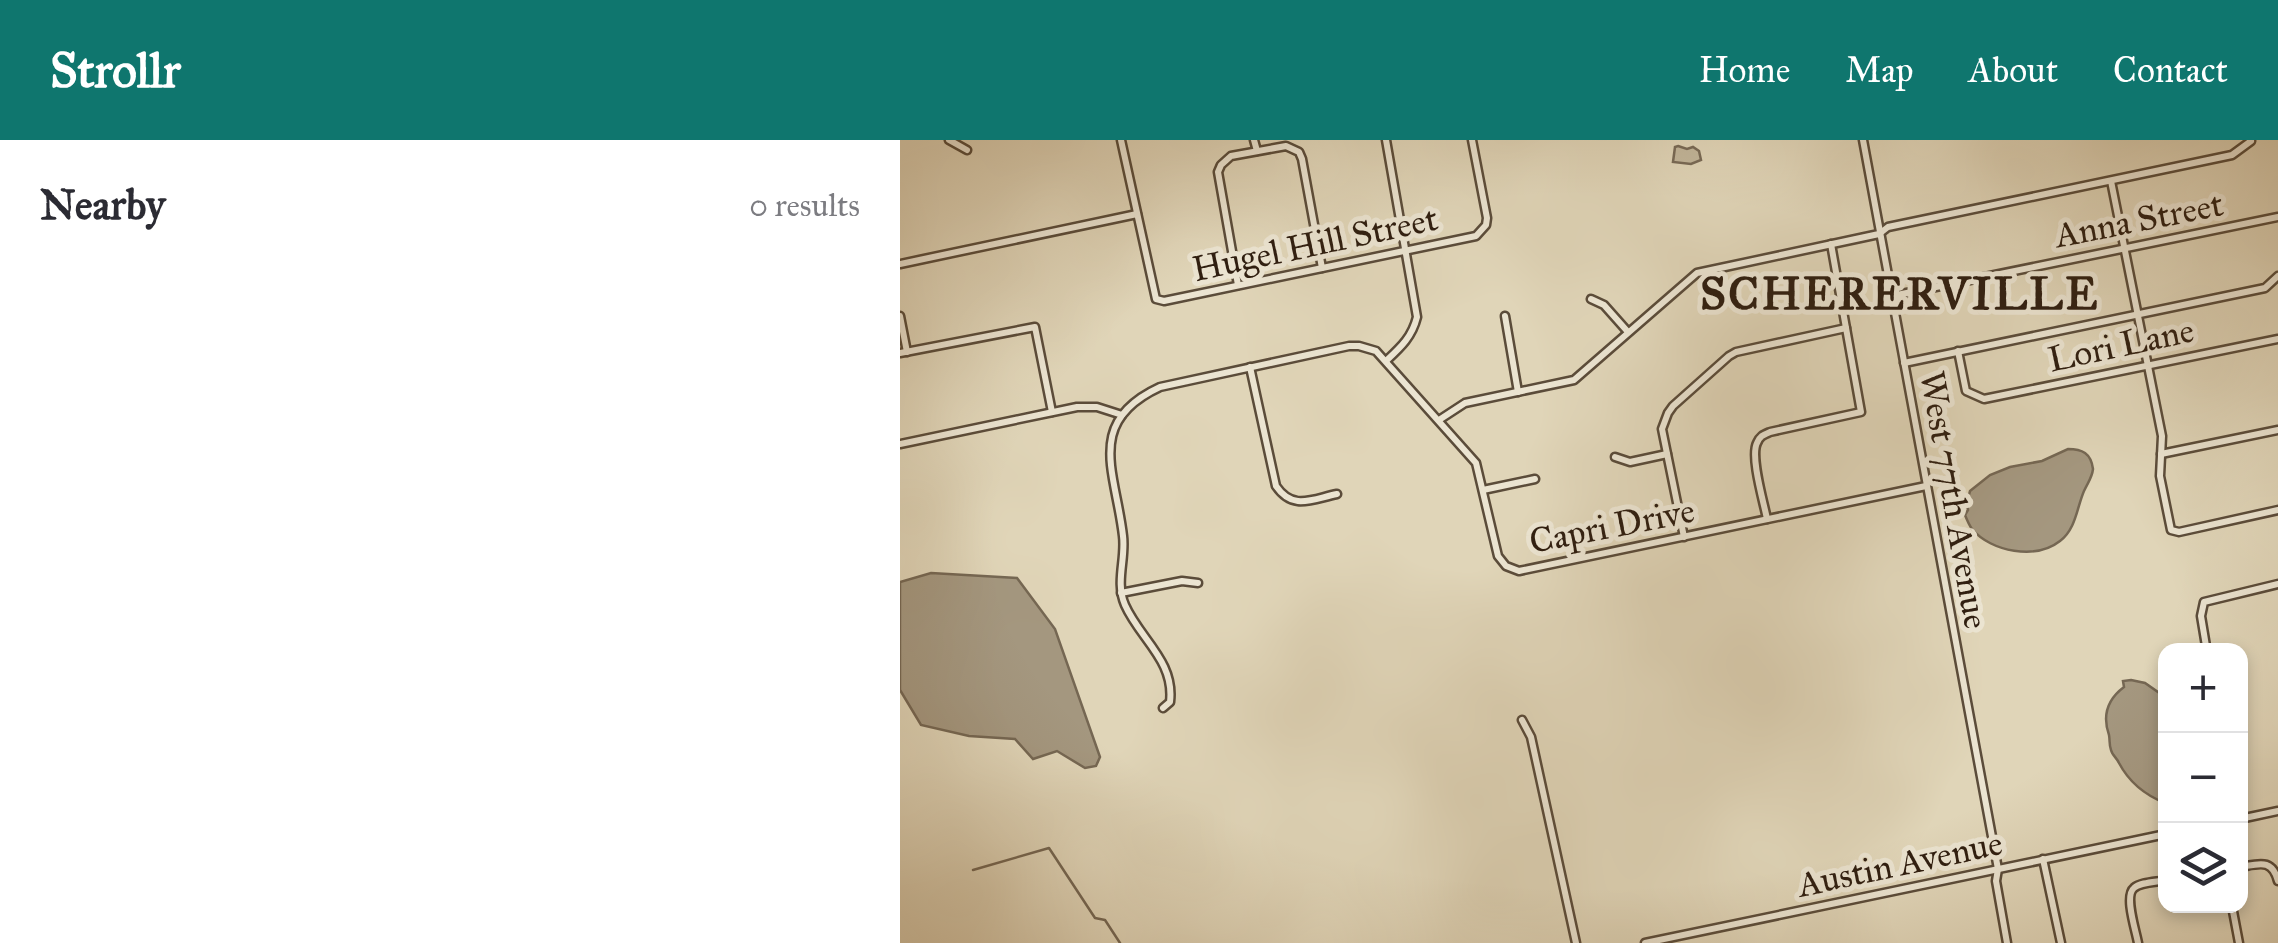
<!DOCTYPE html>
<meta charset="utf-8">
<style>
body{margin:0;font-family:"IM FELL Great Primer",serif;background:#f2f2f3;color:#2b2b33}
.controls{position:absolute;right:30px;bottom:30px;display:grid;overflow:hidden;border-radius:20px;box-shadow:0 5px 15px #0003}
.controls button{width:90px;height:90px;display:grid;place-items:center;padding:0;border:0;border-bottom:2px solid #e1e1e2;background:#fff;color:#2b2b33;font:50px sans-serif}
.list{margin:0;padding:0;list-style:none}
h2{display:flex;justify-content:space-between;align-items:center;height:130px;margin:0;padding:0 40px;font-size:42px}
h2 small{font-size:32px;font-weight:400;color:#7c7c81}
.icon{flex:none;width:55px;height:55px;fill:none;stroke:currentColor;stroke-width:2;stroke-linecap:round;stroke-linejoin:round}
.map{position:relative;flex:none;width:1378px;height:803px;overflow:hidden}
header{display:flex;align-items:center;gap:60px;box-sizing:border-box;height:140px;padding:0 50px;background:#0f766e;color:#fff}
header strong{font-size:48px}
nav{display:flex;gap:55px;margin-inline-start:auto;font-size:35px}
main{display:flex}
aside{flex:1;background:#fff}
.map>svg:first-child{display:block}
</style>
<header>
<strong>Strollr</strong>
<nav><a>Home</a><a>Map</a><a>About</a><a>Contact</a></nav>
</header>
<main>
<aside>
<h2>Nearby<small>0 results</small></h2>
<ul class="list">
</ul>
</aside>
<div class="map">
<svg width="1378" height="803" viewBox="0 0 1378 803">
<rect width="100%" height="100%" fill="#e0d5b8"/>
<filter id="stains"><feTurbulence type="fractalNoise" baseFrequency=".002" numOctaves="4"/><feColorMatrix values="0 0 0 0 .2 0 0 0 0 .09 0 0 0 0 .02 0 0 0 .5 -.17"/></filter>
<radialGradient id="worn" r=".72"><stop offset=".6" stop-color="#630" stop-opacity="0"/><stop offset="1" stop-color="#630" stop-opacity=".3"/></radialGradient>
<path fill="#c2b69b" stroke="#786a56" stroke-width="2.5" d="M778 6 787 9 793 7 799 11 801 20 791 24 773 22 775 7Z"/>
<g fill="#a4977f" stroke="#756753" stroke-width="2.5">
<path d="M1168 309C1182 309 1191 313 1193 329 1192 338 1188 342 1184 351 1177 367 1176 389 1160 401 1136 420 1091 412 1072 389 1069 385 1067 380 1065 375L1068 370 1067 363 1070 351 1090 335 1110 327 1142 321Z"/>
<path d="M31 433 117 438 155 489 200 617 196 626 185 628 157 611 133 619 115 599 69 596 21 585 0 550V442Z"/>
<path d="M1231 540 1245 543 1265 557V663C1245 655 1229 642 1219 623 1217 618 1212 615 1211 610 1209 605 1210 600 1209 595 1202 575 1208 559 1224 547L1223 541Z"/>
</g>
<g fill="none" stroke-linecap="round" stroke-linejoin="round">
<path stroke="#756753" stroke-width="2.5" d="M73 730 149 708 195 778 205 780 220 803"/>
<defs>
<g id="minor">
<path d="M49 0 67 10"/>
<path d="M221 0 256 159 264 161 576 96 586 85 587 78 572 0"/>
<path d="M354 0 357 11"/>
<path d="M963 0 1098 729 1096 741 1107 803"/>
<path d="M1211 41 1262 296 1260 336 1271 390 1279 392 1378 370"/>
<path d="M0 124 237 74"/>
<path d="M338 145 318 32 321 25 331 16 386 6 399 12 402 19 422 128"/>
<path d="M992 156 1378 77"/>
<path d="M691 159 704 165 728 192"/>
<path d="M0 176 7 212"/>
<path d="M605 176 618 252"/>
<path d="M1058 211 1066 251 1084 259 1378 199"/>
<path d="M0 213 135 187 152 272"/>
<path d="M486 221C501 207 512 197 517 177L486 0"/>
<path d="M1004 223 1365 148 1378 136"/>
<path d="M350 227 376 346C393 371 412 359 437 354"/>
<path d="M539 280 565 263 674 240 797 133 979 94 988 87 1332 15 1351 1"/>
<path d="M0 304 177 267H197L222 275"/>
<path d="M1261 314 1378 290"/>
<path d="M715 317 730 322 767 314"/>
<path d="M583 350 635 339"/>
<path d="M867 379C864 363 850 317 857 303 860 296 863 295 870 292L961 272 931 104"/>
<path d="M784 397 762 289 768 273 773 266 829 216 836 212 946 188"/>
<path d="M221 453 282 441 298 443"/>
<path d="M1312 510 1306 506 1301 476 1304 462 1378 444"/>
<path d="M263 568 270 562C275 521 240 499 225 465 215 442 226 419 223 396 216 333 184 282 260 247L449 206H459L476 211 576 323 598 416 606 426 619 431 1026 346"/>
<path d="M622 580 631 597 676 803"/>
<path d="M1340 679 1378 671"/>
<path d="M1143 719 1161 803"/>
<path d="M1340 727C1359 724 1372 718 1378 741"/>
<path d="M1332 766 1339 803"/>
<path d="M745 803 1266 694"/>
<path d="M1238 803C1236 791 1224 756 1234 748 1240 742 1257 742 1266 740"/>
</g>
</defs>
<use href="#minor" stroke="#5b4c3a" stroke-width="11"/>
<use href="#minor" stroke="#ebe4d1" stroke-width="6"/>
</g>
<g text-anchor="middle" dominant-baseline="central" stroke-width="10" stroke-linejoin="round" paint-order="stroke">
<g font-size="35" fill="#2f1e10" stroke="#ebe4d1">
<text transform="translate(1239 80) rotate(-11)">Anna Street</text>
<text transform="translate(415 104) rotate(-12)">Hugel Hill Street</text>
<text transform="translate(1221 205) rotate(-12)">Lori Lane</text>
<text transform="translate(1054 360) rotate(80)">West 77th Avenue</text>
<text transform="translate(712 386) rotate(-11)">Capri Drive</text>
<text transform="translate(1000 724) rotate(-12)">Austin Avenue</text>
</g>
<g font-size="45" font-weight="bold" letter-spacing="2.5" fill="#2f1e10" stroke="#ebe4d1">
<text x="1000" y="153">SCHERERVILLE</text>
</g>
</g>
<rect width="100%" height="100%" filter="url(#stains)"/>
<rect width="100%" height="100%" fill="url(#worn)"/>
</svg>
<div class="controls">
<button>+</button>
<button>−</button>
<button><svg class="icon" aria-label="layers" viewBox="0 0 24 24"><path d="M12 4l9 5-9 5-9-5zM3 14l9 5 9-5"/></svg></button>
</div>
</div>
</main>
